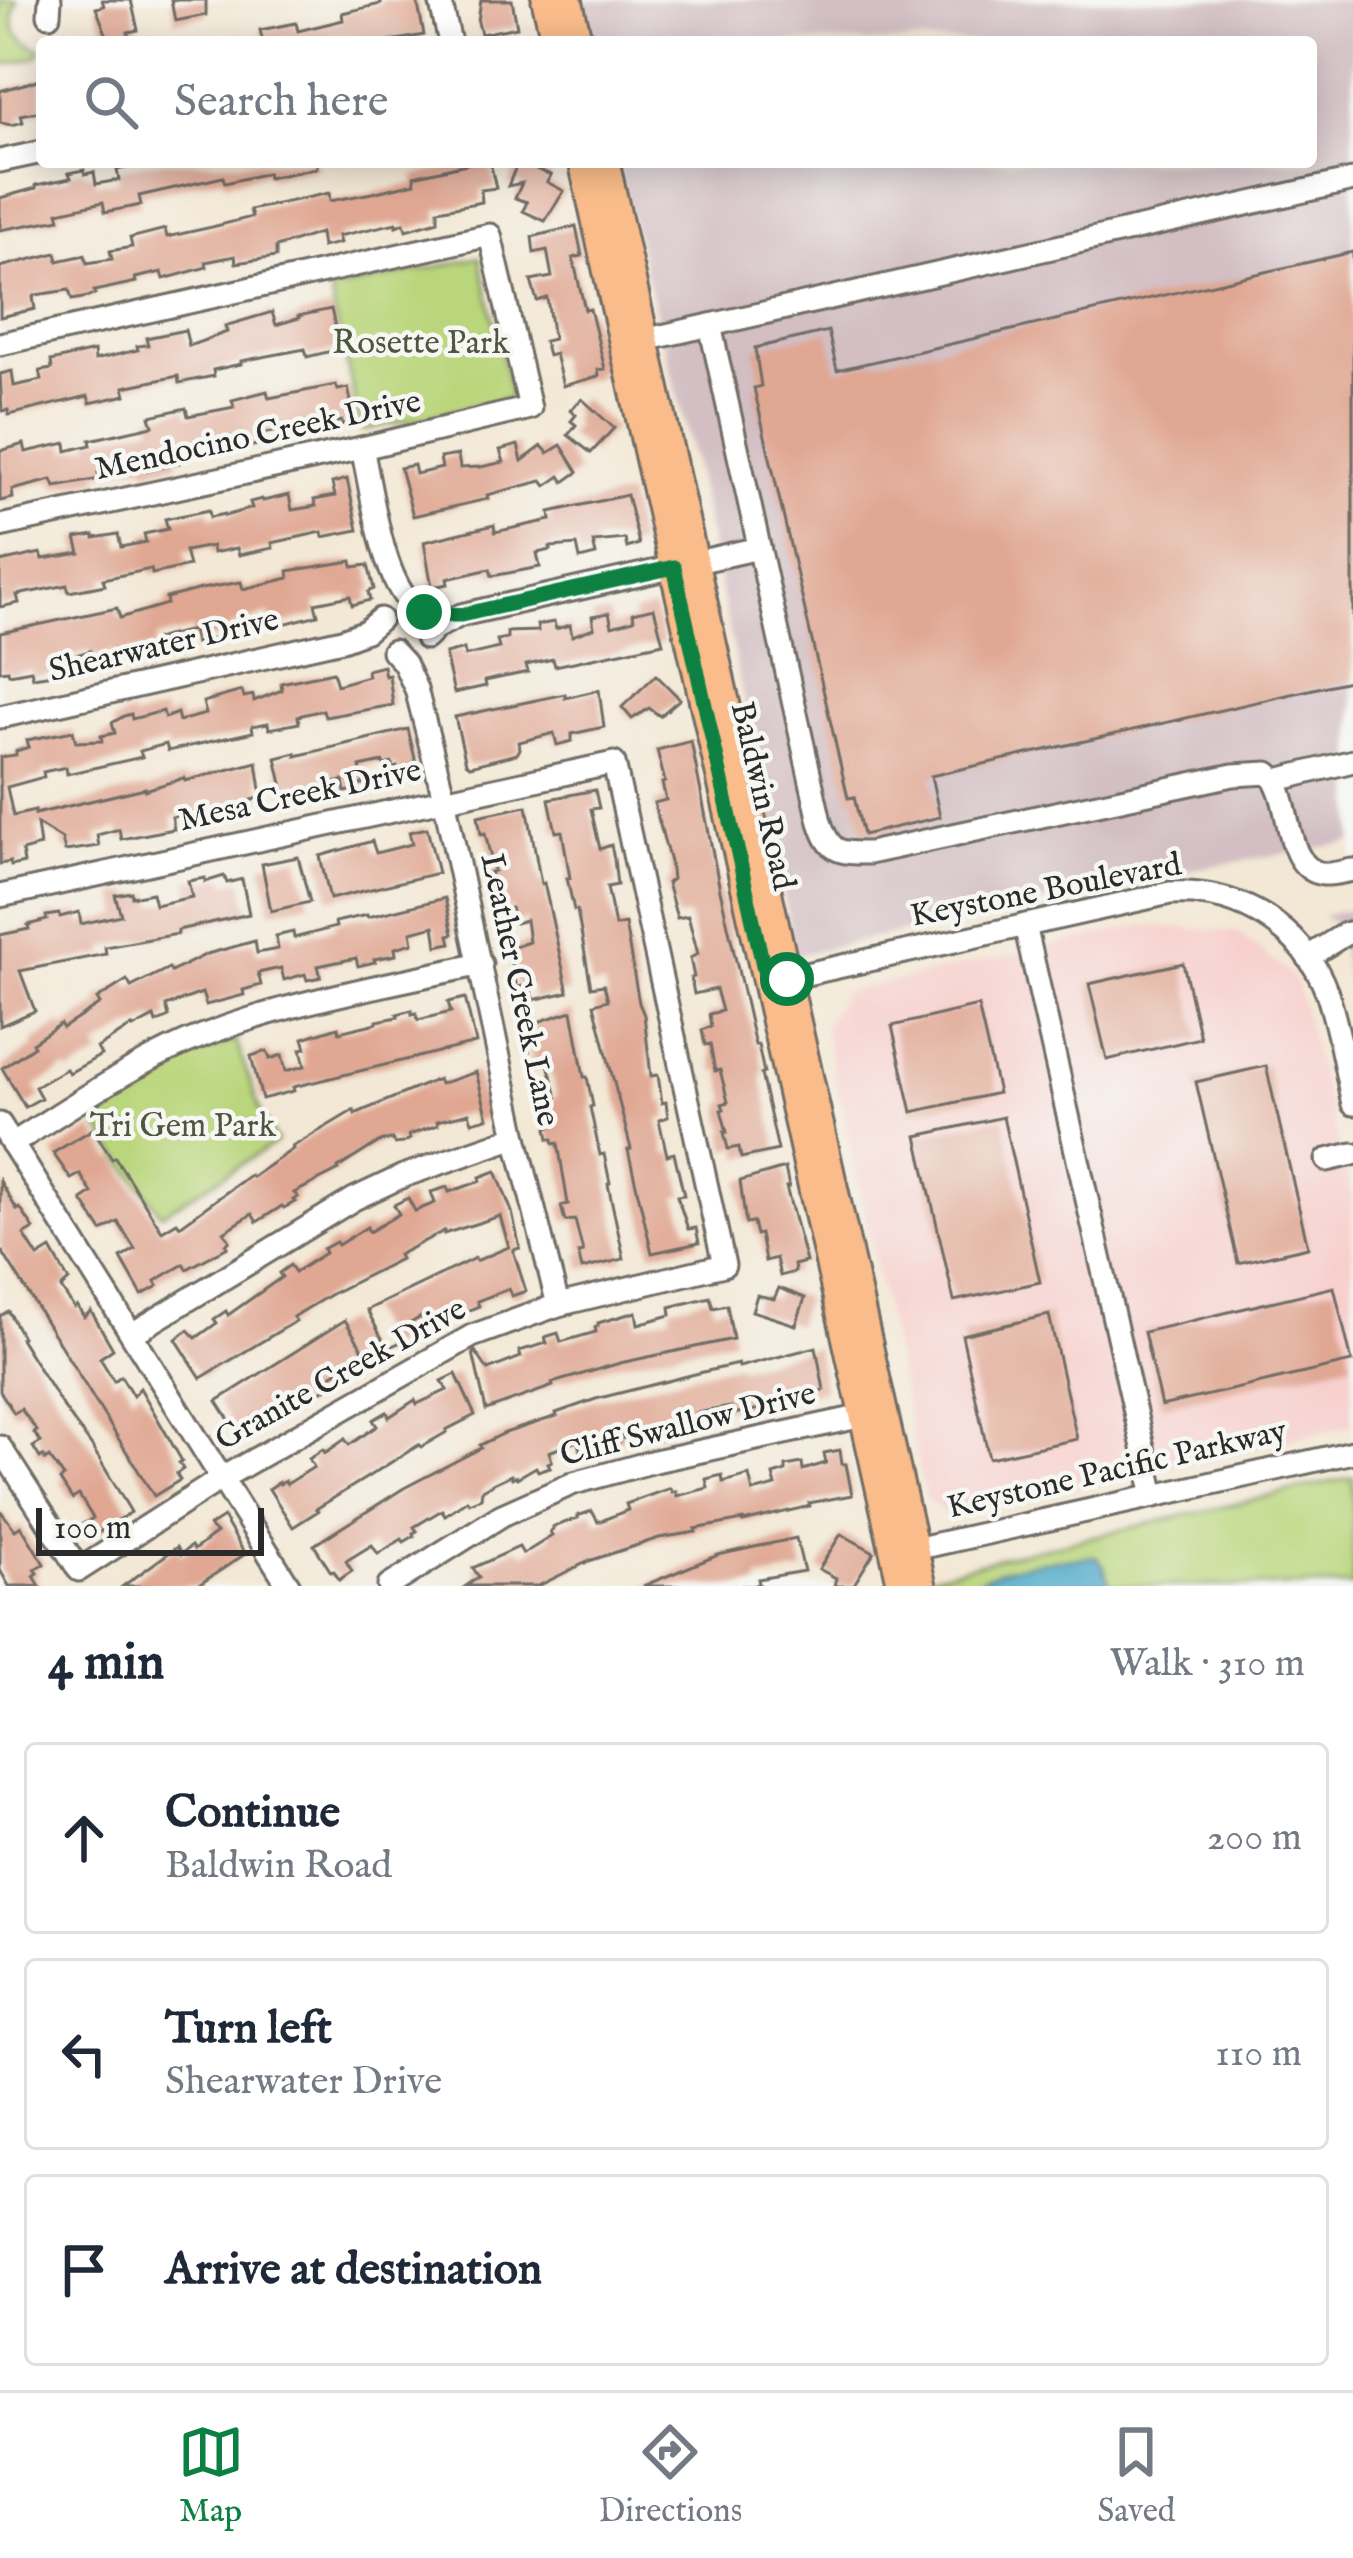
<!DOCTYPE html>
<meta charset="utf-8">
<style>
body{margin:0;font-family:"IM FELL English",serif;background:#f6f6f7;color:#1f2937}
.scale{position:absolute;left:36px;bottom:30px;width:228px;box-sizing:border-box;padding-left:12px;border:6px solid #2b2b2b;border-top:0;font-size:33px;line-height:42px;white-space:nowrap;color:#2b2b2b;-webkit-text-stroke:9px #f6f6f2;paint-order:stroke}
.stop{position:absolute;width:36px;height:36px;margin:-27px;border:9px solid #0b8043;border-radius:50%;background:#fff}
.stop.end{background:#0b8043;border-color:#fff;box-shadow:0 3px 12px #0008}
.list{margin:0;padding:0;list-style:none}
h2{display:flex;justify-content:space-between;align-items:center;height:156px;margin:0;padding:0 48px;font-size:51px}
h2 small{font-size:39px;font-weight:400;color:#747a83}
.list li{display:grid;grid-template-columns:78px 1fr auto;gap:36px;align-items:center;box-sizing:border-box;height:192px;margin:0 24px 24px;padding:0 24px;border:3px solid #e0e1e3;border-radius:12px}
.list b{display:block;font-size:45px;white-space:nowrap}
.list p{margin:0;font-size:39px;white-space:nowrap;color:#747a83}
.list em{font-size:39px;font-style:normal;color:#747a83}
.icon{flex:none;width:66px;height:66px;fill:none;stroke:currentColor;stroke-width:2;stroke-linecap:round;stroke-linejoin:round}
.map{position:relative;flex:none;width:1353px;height:1586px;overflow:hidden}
.search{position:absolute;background:#fff;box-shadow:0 6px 30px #0003;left:36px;right:36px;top:36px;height:132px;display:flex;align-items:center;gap:30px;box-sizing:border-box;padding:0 42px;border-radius:12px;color:#747a83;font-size:45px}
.sheet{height:804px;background:#fff}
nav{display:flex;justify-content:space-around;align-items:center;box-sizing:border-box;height:168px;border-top:3px solid #e0e1e3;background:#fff;font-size:33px;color:#747a83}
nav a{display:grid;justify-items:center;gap:6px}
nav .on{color:#0b8043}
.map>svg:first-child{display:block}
</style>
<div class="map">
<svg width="1353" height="1586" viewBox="0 0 1353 1586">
<rect width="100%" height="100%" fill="#f6f6f2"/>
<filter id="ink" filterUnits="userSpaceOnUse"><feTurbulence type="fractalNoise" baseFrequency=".00833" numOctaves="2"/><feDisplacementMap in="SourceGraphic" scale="24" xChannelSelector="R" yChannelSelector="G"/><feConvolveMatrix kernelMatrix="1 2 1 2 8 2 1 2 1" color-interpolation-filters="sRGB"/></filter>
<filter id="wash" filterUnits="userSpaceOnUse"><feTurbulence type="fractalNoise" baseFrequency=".004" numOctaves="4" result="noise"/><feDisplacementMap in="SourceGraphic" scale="48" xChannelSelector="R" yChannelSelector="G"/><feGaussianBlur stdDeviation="2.7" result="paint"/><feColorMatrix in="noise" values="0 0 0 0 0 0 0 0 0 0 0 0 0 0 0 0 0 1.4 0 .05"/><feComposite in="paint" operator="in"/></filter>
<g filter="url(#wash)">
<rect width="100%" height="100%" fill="#f3e8d5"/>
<path fill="#f7d0cd" d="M1145 925 1238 932 1296 980 1353 1203V1425L949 1515 926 1500 824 1025 845 992Z"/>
<g fill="#d2bec3">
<path d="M575 0H1353V842L1176 872 796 955 693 455 617 162H1311V42H586Z"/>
<path d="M1353 909V1010L1336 924 1322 916Z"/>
</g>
<g fill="#bad67c" stroke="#728054" stroke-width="3">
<path d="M0 0H17C7 27 15 37 40 49L36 57 0 66Z"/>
<path d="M480 257 511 398 362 431 330 291Z"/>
<path d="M236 1040 260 1111 277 1142 161 1214 89 1114 152 1072Z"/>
<path d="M1353 1477V1586H917L916 1580 1011 1555Z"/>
</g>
<path fill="#48a7c7" stroke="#3a6979" stroke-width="3" d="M1096 1556 1103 1565 1110 1586H973C993 1563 1065 1559 1096 1556Z"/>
<g id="blocks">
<g fill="#e0a793">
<path d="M102 0H131L138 30 128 32V37L109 41 96 8 104 6Z"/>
<path d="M171 0H206V15L175 21Z"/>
<path d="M380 0H417L424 35 386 42H263L260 30 296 23 298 31 343 20 342 13 381 4Z"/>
<path d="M481 0H512L517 27 481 34 478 22Z"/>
<path d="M42 79V111L21 115 23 122 12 125 0 123V91Z"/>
<path d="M152 162H317V168L268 178 267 173 225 183 223 177 139 196 141 205 105 212 103 202 58 212 60 219 0 230V198L36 188V185L71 178 69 173 84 170 85 174 94 172 96 184 119 180 117 170Z"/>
<path d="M475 162H490L496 188 481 190 482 202 438 210V221L406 230 404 223 396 226V223L338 236 340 243 322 247 320 233 276 247V257L236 263 235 256 206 262 207 267 164 279 162 272 135 278 136 282 94 291 95 294 88 297 72 300 69 290 36 295 33 297 35 309 0 317V267L56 253 58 261 85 255 87 263 112 259 110 251 132 247 130 238 165 229 167 237 212 227 252 217 250 210 329 193 330 201 372 193 415 183 414 176Z"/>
<path d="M518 162 551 175 547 182 564 191 545 221 523 211 527 202 515 198 522 183 508 186Z"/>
<path d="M576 226 582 256 573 258 585 310 590 309 605 369 598 370 599 376 563 386 555 354 548 356 544 341 553 339 547 298 537 301 531 281 552 277 547 250 534 253 532 237Z"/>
<path d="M1353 252V680L931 776 940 817 863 835 854 797 848 798 754 388 761 386 755 348 828 331 837 370Z"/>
<path d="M331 309 340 349 307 357 305 349 241 361V364L213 370 214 376 179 383 178 376 124 387 126 395 90 403 88 396 9 415 8 410 2 411 0 374 12 371 14 386 42 380 40 371 52 369 51 361 94 351 95 360 138 350 137 346 148 345 146 338 185 330 189 346 227 332 225 326 272 312 276 325 299 318 298 316Z"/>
<path d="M336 385 338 390 348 388 356 423 343 427 342 421 296 431 295 428 255 435 258 445 216 452 214 442 193 444 176 449 179 463 146 471 145 465H134L98 473 100 479 55 487 52 480 12 490 13 498 0 501V451L24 444 26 452 66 443 67 451 91 445 90 440 153 426 150 416 186 408 188 416 234 407 232 400 267 391 269 398Z"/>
<path d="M582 399 614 428 591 453 568 435 576 425 571 421 576 415 570 410Z"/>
<path d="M518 445 522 461 542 446 548 453 561 445 578 472 564 482 560 476 546 486 542 481 487 495 488 499 413 516 400 468 414 465 416 474 442 468 440 458 458 455 460 468 481 467 504 462 500 450Z"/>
<path d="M347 479 358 530 323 537 322 532 272 543 273 548 239 555 237 548 213 553 212 546 185 551 189 566 152 574 151 569 103 579 105 585 69 592 67 585 17 595 19 603 0 607V562L41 553 43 559 80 553 76 538 94 535V538L118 534 121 547 146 542 144 534 168 529 165 519 209 510 210 517 225 514V516L252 508 250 502 262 499 263 501 289 495 292 510 316 506 314 500 335 496 332 483Z"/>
<path d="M627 495 639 544 627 548 625 539 593 542 596 555 580 559 577 545 550 547 551 550 537 553 540 567 492 576 490 569 447 579 448 584 432 587 424 542 494 525 495 532 551 520 550 512Z"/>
<path d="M352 561 353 567 368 565 374 589 368 592 370 600 352 605 350 596 315 603 318 615 272 627 269 614 230 627 231 634 195 643 192 630 166 636 156 639 157 646 127 653 128 657 116 660 114 652 91 657 90 651 65 658 69 670 46 675 33 677 31 670 9 674 8 670 0 671V633L117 608 120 618 167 604 166 598 201 589 241 582 243 589 289 578 288 571Z"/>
<path d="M654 608 663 643 555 666 553 659 526 665 528 672 485 681 486 686 454 693 445 654 464 649 465 656 499 648 497 640 507 638V632L538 631 537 625 554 622 556 629 570 625 572 636 594 628 592 616 609 613 612 626 634 620 633 613Z"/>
<path d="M383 666 385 676 389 675 393 705 325 717 323 710 298 716 299 723 269 729 268 723 252 726 253 732 168 751 166 744 140 751 142 757 67 774 66 767 43 772 44 777 7 787 13 816 35 811V814L145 788V790L184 778 185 781 257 762 262 797 246 802 248 814 212 822 210 809 172 817 174 829 121 839 119 829 97 835 99 846 65 851 62 839 37 824 40 846 22 851 24 863 11 866 10 862 0 864V757L16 755V751L29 747 27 740 73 731 76 742 102 741 101 736 115 733 112 723 124 716 131 714 132 719 163 711 165 718 177 713 179 721 206 714 203 702 242 691 244 697 253 695 254 701 282 690 281 683 333 672 337 685 368 676 367 670Z"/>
<path d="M656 675 680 699 660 716 649 708 632 719 622 707Z"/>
<path d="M599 690 604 727 572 734V741L557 745 554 733 519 742 520 749 517 754 470 766 466 763 455 717 565 694V698Z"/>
<path d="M408 729 416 763 412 764 415 776 400 779 397 767 393 768 392 763 384 765 383 762 360 767 364 784 358 785 359 789 345 792 343 781 320 786 322 797 287 805 276 758 296 753V756Z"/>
<path d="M691 741 720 890 755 1045H758L764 1073 761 1074 778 1150 741 1158 739 1147 728 1149 724 1132H727L721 1110 724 1109 722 1104 728 1102 720 1070 715 1071 710 1044 705 1045 702 1030 711 1026 709 1014 722 1011 716 989 694 994 691 978 694 977 690 958 698 954 688 916 677 918 667 883 672 879 670 862 654 803 666 800 662 783 665 782 657 750Z"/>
<path d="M595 790 599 808 591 809 600 849 611 845 614 859 617 885 607 887 615 926 625 924 639 1003 644 1015 651 1076 658 1075 662 1103 666 1102 668 1117 659 1120 667 1155 674 1153 684 1195 677 1196 688 1229 696 1228 699 1243 652 1253 628 1150 631 1149 594 1004 608 1000 604 985 591 987 577 910H574L567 878H570L562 831 556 832 549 799Z"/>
<path d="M527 806 541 884 544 883 568 992 533 1000 530 985 517 987 508 949 529 942 526 920 515 923 511 908 500 909 490 872 494 871 485 833 481 834 478 816Z"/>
<path d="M427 828 438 873 330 899 320 856 372 841 376 853 412 844 409 832Z"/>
<path d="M298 857 310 902 271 911 262 864Z"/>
<path d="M224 876 227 883 242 879 249 914 178 930V934L105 947 106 954 20 971 35 1011 0 1026V935L29 929 28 925 47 920 46 916 59 914 60 917 79 912 81 924 121 915 115 895 131 892 132 897 152 893 155 905 192 897 188 881 205 878V882Z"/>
<path d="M445 898 453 934 449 935 451 943 437 946 434 926 411 932 413 943 395 948 396 955 374 959 375 962 358 966 356 958 318 966 321 977 307 980 305 974 284 980 281 968 258 973 261 985 243 990 244 995 206 1005 202 993 166 1006 169 1017 156 1023 154 1017 133 1028 132 1026 97 1048 101 1055 89 1062 69 1073 66 1069 35 1087 41 1098 25 1107 2 1068 34 1046 32 1043 60 1024 63 1028 100 1004 97 999 127 980 131 987 169 968 171 972 207 954 255 941 257 953 278 949 276 936 293 932 294 938 336 927 335 922 367 915 368 917Z"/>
<path d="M1183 963 1200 1038 1107 1060 1089 984Z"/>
<path d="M465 998 476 1043 293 1087 294 1091 262 1099 251 1056 267 1051 270 1059 282 1055 286 1071 305 1066 301 1049 306 1048 303 1038 338 1027 339 1032 377 1023V1021L398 1017 397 1014 412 1010V1014L416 1013 418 1020 451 1012 448 1002Z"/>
<path d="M978 1006 998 1093 912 1112 892 1026Z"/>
<path d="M572 1011 584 1077H587L593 1106 590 1107 600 1155 604 1154 610 1183 608 1184 624 1259 582 1269 578 1253 583 1252 575 1220 565 1221 561 1206 568 1204 558 1143 554 1144 553 1139H549L547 1128 551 1127 545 1099 557 1097 548 1064 532 1067 525 1026Z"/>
<path d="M1266 1066 1308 1247 1238 1263 1196 1082Z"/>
<path d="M476 1072 488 1118 472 1122 469 1113 437 1121 438 1125 409 1135 410 1139 403 1143 395 1144 392 1139 379 1142 338 1168 339 1170 294 1193 298 1197 293 1200 295 1202 284 1208 282 1206 257 1222 252 1214 224 1232 230 1241 226 1244 228 1247 187 1269 184 1264 155 1281 158 1286 142 1295 121 1258 135 1249 118 1222 102 1231 82 1200 92 1193 80 1174 71 1179 53 1153 93 1129 112 1159 115 1157 162 1231 177 1222 180 1226 250 1175 252 1177 293 1149 292 1147 354 1110 355 1114 438 1079 440 1084Z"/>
<path d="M1003 1117 1040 1282 954 1301 917 1136Z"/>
<path d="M785 1168 789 1187H786L806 1262 794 1265 795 1272 780 1276 776 1258 765 1261 760 1234 756 1235 753 1222 746 1224 740 1181Z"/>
<path d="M496 1171 512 1212 520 1248 513 1250 526 1291 512 1296 508 1289 477 1301 479 1306 432 1326 426 1314 397 1331 403 1341 387 1348 367 1310 475 1258 476 1261 509 1247 500 1216 444 1234V1231L398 1255 400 1259 333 1293 293 1317 296 1321 201 1378 176 1339 188 1330 196 1338 217 1323 214 1319 226 1311 228 1315 282 1277 279 1273 290 1265 295 1272 325 1253 323 1249 336 1242 338 1245 367 1227 369 1232 399 1214 394 1205 408 1198 415 1211 435 1203 431 1192 447 1187 449 1192 481 1181 480 1177Z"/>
<path d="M0 1181 17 1210 20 1208 34 1229 24 1235 38 1257 51 1249 69 1281 61 1288 74 1308 77 1306 84 1317 91 1311 99 1325 113 1349 100 1358 114 1381 121 1376 133 1396 140 1388 182 1461 179 1463 183 1469 176 1474 180 1480 154 1496 0 1248Z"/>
<path d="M1334 1287 1352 1362 1161 1406 1144 1332Z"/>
<path d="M779 1288 805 1298 796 1325 752 1311 757 1295 774 1299Z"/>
<path d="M710 1297 713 1308 727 1305 733 1339 620 1363 552 1383 553 1386 486 1410 473 1353 475 1351 488 1370 521 1357 519 1351 547 1343 545 1337 558 1333 561 1342 596 1332 595 1327 598 1326V1323L636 1312 638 1324 671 1315 670 1307Z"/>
<path d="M8 1311 22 1337 20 1338 63 1407 91 1445 131 1512 92 1537 83 1524 93 1518 79 1495 72 1499 60 1480 64 1477 49 1457 45 1460 43 1456 40 1458 33 1447 41 1442 34 1433 37 1431 21 1409 14 1413 0 1391V1316Z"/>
<path d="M1049 1315 1077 1439 989 1458 962 1335Z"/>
<path d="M345 1320 366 1355V1360L355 1366 352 1362 325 1379 329 1387 284 1412 280 1407 252 1424 254 1428 240 1437 217 1401Z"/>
<path d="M816 1347 824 1390 810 1394 809 1389 779 1398 780 1405 761 1409 732 1414 731 1407 696 1413 697 1418 671 1424 672 1430 656 1434 654 1426 622 1433 623 1438 619 1439V1442L607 1445V1442L581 1451 577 1441 549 1452 552 1461 548 1463 550 1467 538 1471 536 1467 517 1478 516 1476 512 1478 511 1475 494 1483 482 1490 481 1498 469 1503 467 1500 445 1515 442 1510 414 1527 417 1531 413 1533 414 1536 404 1542 402 1539 378 1554 372 1545 346 1561 352 1571 339 1580 334 1571 331 1572 314 1545 404 1488 481 1448 480 1445 505 1433 557 1416 556 1413 596 1399 703 1372 738 1364 739 1367Z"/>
<path d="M456 1374 475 1415 446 1430 447 1432 421 1447 419 1445 316 1509 318 1511 293 1527 269 1489 279 1482 280 1484 285 1481 287 1484 314 1467 309 1459 323 1449 325 1453 345 1439 349 1445 377 1426 373 1420 387 1412 389 1417 415 1400 417 1404 447 1390 442 1381Z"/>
<path d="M840 1450 842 1464H846L852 1495 809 1503 810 1506 743 1522V1520L695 1529 696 1532 659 1538 589 1561 538 1586H466L479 1577 473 1568 519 1547 523 1554 552 1536 550 1532 553 1530V1527L578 1518 577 1516 592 1511 598 1522 628 1510 626 1504 670 1488 672 1492 676 1491 677 1496 708 1488 706 1479 722 1475 723 1482 749 1475 753 1492 776 1486 773 1475 786 1471V1466L802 1463 803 1470 826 1463 824 1453Z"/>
<path d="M0 1510 15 1530 21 1526 44 1564 35 1569 38 1573 34 1576 40 1586H9L0 1570Z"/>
<path d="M223 1517 245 1554 197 1586H123L177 1547 181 1554 191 1546 194 1550 216 1533 209 1526Z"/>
<path d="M841 1534 874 1552 853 1586H834L836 1578 819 1569Z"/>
<path d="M796 1538 804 1571 758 1579 759 1584 753 1586H643L718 1555Z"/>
</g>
</g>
</g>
<g filter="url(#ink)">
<use href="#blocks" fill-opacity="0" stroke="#716d66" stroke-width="3"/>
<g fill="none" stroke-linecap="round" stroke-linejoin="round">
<defs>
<g id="minor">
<path d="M440 0 450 42"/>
<path d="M49 15 50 0"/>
<path d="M0 161 42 152"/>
<path d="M710 325 820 822C830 853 838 853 869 853L1233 775 1268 773C1294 793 1280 867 1323 874 1331 875 1345 871 1353 870"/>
<path d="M644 340 1353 180"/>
<path d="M0 344 490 235 530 408 362 448 0 526"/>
<path d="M362 448C372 491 381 576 412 605"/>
<path d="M426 638 437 627 461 615 759 548"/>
<path d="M393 651 404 663 416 689 444 798 516 1137 558 1305"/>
<path d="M0 717 342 640 366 631 380 619"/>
<path d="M1277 780 1353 761"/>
<path d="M0 896 614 763 724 1265 558 1305 472 1336 222 1478 79 1570 0 1447"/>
<path d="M1025 925 1154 1496"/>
<path d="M1308 957 1345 934 1353 932"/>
<path d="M775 981 1170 893C1238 889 1303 927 1327 993 1339 1028 1345 1067 1353 1104"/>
<path d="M0 1124 289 1586"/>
<path d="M12 1144C69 1108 125 1069 187 1042 280 1003 382 986 481 964"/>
<path d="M1327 1160 1353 1154"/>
<path d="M132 1334 354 1199 403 1176 516 1137"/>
<path d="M901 1552 1353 1452"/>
<path d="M389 1586 502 1515 574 1483 655 1461 877 1413"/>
</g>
<g id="major">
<path d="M546 0 556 42"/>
<path d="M568 0 578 42"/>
<path d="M583 162 902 1586"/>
<path d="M605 162 922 1586"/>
</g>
</defs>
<use href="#minor" stroke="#716d66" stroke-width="27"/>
<use href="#major" stroke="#716d66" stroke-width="33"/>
<use href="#minor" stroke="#fff" stroke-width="21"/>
<use href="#major" stroke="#f9bc8a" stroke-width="27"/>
</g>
</g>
<g fill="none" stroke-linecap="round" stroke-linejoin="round" filter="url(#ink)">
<path stroke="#0b8043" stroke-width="15" d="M424 612 434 615H461L674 567 767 983 787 979"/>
</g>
<g text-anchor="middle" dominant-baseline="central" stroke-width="9" stroke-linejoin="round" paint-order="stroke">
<g font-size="33" fill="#4f563f" stroke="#f6f6f2">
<text x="421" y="344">Rosette Park</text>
<text x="183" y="1127">Tri Gem Park</text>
</g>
<g font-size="33" fill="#2b2b2b" stroke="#f6f6f2">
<text transform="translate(258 436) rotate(-12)">Mendocino Creek Drive</text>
<text transform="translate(164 646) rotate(-13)">Shearwater Drive</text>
<text transform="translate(300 796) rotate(-12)">Mesa Creek Drive</text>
<text transform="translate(762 796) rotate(77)">Baldwin Road</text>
<text transform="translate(1046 891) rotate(-11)">Keystone Boulevard</text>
<text transform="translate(519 990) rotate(78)">Leather Creek Lane</text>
<text transform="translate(341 1375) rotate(-29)">Granite Creek Drive</text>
<text transform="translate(688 1425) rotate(-14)">Cliff Swallow Drive</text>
<text transform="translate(1117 1470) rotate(-13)">Keystone Pacific Parkway</text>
</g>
</g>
</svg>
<div class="scale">100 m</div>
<div class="stop" style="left:787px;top:979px"></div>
<div class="stop end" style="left:424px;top:612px"></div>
<div class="search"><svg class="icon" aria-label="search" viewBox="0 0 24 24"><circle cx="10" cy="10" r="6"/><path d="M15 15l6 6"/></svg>Search here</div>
</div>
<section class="sheet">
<h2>4 min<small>Walk · 310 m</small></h2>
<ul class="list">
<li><svg class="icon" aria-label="ahead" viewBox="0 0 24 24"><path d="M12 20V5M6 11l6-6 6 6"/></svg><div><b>Continue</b><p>Baldwin Road</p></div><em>200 m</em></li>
<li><svg class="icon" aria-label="left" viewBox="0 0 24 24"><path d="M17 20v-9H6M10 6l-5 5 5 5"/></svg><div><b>Turn left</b><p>Shearwater Drive</p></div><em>110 m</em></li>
<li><svg class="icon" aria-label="arrive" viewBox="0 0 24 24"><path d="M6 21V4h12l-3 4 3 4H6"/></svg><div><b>Arrive at destination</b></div></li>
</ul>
</section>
<nav>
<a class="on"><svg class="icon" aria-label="map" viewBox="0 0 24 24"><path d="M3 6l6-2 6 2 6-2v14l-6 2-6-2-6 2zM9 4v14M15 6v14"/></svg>Map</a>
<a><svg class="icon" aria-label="directions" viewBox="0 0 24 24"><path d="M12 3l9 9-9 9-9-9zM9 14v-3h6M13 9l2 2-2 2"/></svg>Directions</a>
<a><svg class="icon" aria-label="saved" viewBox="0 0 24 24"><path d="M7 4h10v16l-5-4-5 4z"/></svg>Saved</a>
</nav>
